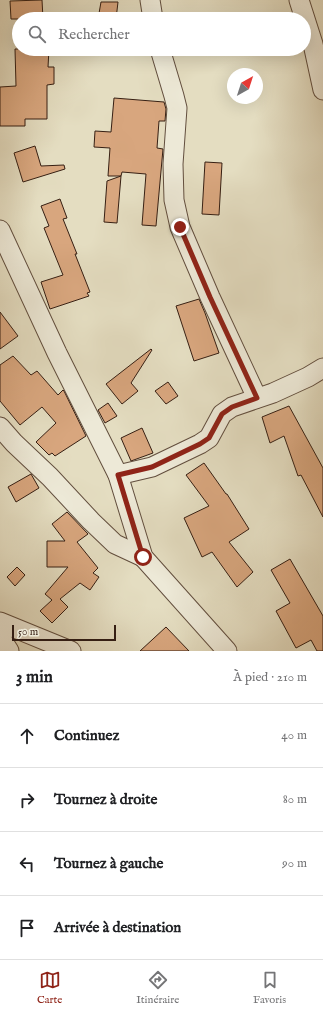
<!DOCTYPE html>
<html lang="fr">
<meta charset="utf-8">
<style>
body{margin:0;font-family:"IM FELL English",serif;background:#f6f6f6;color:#202124}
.compass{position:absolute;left:227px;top:68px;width:36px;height:36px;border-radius:50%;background:#fff;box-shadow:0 4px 16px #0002;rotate:39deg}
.scale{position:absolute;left:12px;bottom:10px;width:104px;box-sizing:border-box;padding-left:4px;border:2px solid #361f13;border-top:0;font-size:11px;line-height:14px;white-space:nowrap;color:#361f13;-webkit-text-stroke:3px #ede9d7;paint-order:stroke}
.stop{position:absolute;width:12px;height:12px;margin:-9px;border:3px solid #8f2418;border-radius:50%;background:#fff}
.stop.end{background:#8f2418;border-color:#fff;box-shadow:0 1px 4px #0008}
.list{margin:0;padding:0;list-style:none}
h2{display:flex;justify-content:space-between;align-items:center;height:52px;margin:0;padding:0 16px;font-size:17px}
h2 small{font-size:13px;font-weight:400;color:#757577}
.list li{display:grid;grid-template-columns:26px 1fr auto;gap:12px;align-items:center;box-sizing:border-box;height:64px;padding:0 16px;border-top:1px solid #e0e0e0}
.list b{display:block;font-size:15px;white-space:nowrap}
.list em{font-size:13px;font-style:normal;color:#757577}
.icon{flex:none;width:22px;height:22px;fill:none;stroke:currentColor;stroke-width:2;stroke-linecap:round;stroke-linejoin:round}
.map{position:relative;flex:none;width:323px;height:651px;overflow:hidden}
.search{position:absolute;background:#fff;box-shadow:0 4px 16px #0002;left:12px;right:12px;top:12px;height:44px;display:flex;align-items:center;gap:10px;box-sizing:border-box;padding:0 14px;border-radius:22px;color:#757577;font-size:15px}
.sheet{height:308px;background:#fff}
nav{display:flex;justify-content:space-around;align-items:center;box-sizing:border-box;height:56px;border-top:1px solid #e0e0e0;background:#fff;font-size:11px;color:#757577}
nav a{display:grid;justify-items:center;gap:2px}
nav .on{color:#8f2418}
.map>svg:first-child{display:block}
</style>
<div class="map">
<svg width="323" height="651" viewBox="0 0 323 651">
<rect width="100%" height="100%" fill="#e4ddc1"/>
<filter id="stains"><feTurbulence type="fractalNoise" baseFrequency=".005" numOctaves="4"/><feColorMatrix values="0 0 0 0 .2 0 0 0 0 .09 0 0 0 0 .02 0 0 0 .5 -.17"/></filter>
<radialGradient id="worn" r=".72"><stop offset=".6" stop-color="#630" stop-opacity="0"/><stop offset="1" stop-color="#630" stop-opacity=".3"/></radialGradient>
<g fill="#d8a67e" stroke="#361f13">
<path d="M42 0 43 19H11L10 1Z"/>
<path d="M101 2H118L116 19H98Z"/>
<path d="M15 49H49L48 67H54V84L47 85V119H25V126H0V87L16 86Z"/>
<path d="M114 98 164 102 166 109 165 121H159L157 148 163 149 156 226 142 225 146 174 122 172 121 176H108L110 148 94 147 95 131 111 132Z"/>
<path d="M35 146 41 166 64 165 65 169 23 182 14 153Z"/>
<path d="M205 162 222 163 219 215 202 214Z"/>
<path d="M121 176 117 223 104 222 107 181Z"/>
<path d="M60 199 67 218 63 219 77 254H75L90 292 87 293 89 296 50 309 41 282 63 275 44 228 49 226 41 206Z"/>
<path d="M199 299 205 313 219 353 194 361 176 306Z"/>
<path d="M0 312 18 336 0 349Z"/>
<path d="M151 349 152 350 131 383 138 391 122 404 106 384Z"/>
<path d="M13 356 31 375 37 371 58 395 63 390 64 391 86 436 55 456 52 453 49 455 36 442 56 423 42 407 20 425 0 401V365Z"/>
<path d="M168 382 178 396 166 404 155 391Z"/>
<path d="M108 403 117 416 105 423 98 410Z"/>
<path d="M289 406 323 468V517L301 475 298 476 284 436 270 443 262 417Z"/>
<path d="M142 428 153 453 131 461 121 438Z"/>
<path d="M204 463 226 494H227L249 529 229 542 253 572 237 587 212 552 202 557 184 518 209 506 186 475Z"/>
<path d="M31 474 39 488 16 502 8 487Z"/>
<path d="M67 512 88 534 77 542 98 568 93 573 99 577 90 590 80 583 60 599 68 607 52 623 40 611 52 600 45 594 68 567H47V541H65L52 524Z"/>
<path d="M290 559 323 616V651H317L311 640 296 648 276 611 290 603 271 570Z"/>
<path d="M17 567 25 575 15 586 7 577Z"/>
<path d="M166 627 189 651H140Z"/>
</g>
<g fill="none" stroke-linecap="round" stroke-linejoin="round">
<defs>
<g id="minor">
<path d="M150 0 153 19"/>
<path d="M299 0 313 44 323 90"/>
<path d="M160 49 174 96 177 108 173 164 174 200 180 227 210 297 257 398"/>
<path d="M0 230 57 353 118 475 143 557 227 651"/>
<path d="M0 427 14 443 50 477 91 521 115 544 143 557"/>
<path d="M118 475 152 467 200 444 209 438 222 414 232 407 273 393 308 377 323 368"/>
<path d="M0 622 71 651"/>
<path d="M0 637 9 651"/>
</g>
</defs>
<use href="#minor" stroke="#624e3e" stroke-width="21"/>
<use href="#minor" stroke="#ede9d7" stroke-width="19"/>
</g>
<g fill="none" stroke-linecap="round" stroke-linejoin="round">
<path stroke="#8f2418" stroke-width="5" d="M143 557 118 475 152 467 200 444 209 438 222 414 232 407 257 398 210 297 180 227"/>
</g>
<rect width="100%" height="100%" filter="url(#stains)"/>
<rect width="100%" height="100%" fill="url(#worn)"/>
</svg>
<svg class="compass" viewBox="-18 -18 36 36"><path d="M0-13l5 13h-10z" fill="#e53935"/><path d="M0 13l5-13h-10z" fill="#757577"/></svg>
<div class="scale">50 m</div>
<div class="stop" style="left:143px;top:557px"></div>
<div class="stop end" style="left:180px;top:227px"></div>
<div class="search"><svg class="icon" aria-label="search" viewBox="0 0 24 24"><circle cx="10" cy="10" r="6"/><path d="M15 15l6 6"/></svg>Rechercher</div>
</div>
<section class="sheet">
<h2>3 min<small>À pied · 210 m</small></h2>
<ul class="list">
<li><svg class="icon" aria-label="ahead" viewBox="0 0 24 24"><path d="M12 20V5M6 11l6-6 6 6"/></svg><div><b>Continuez</b></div><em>40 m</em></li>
<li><svg class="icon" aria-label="right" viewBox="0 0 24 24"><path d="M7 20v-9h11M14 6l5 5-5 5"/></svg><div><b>Tournez à droite</b></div><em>80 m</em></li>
<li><svg class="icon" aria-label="left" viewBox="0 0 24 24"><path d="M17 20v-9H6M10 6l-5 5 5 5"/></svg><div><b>Tournez à gauche</b></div><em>90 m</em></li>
<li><svg class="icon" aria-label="arrive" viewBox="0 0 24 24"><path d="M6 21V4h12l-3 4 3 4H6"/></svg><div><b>Arrivée à destination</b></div></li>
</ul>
</section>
<nav>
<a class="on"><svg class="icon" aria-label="map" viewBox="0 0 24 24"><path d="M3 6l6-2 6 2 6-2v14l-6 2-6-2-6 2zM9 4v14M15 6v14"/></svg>Carte</a>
<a><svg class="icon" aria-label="directions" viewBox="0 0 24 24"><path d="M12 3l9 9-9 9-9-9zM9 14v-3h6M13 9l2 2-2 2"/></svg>Itinéraire</a>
<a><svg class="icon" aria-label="saved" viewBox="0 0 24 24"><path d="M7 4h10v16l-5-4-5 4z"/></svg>Favoris</a>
</nav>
